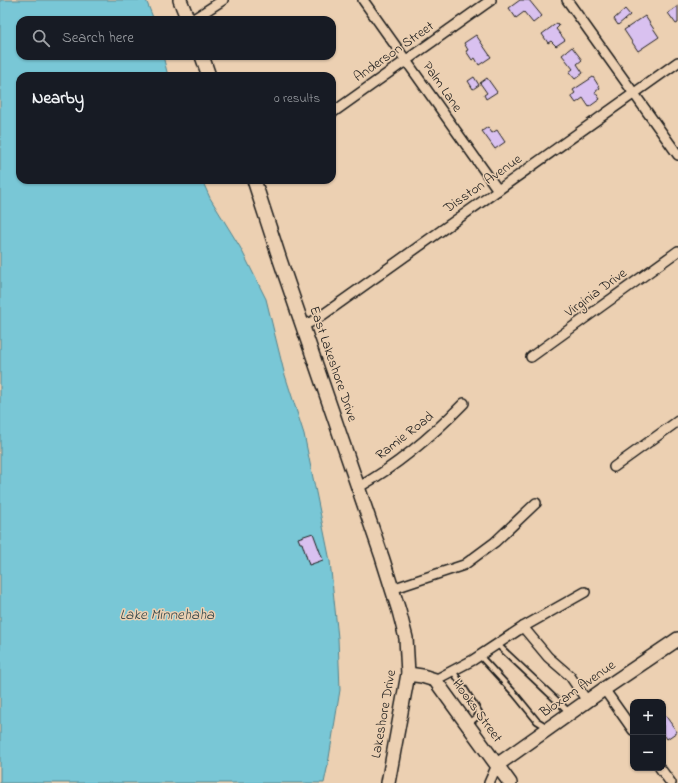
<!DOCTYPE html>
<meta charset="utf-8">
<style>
body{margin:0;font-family:"Indie Flower",sans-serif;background:#20242c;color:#f1f3f6}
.controls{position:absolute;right:12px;bottom:12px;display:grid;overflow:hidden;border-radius:8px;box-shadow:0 1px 3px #0004}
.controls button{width:36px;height:36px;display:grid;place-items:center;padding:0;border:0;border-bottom:1px solid #363941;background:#171b24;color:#f1f3f6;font:20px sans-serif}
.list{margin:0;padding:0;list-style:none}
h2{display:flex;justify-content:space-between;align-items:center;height:52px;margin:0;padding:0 16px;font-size:17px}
h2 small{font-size:13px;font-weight:400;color:#9ea1a6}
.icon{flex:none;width:22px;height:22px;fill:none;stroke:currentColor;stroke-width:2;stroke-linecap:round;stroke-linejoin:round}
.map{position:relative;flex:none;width:678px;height:783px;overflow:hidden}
.search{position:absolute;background:#171b24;box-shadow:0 1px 3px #0004;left:16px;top:16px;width:320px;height:44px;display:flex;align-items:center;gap:10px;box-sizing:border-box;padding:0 14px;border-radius:12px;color:#9ea1a6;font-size:15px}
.panel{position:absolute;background:#171b24;box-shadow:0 1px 3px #0004;left:16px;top:72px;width:320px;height:112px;border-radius:12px}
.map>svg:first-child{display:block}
</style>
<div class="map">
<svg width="678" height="783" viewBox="0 0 678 783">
<rect width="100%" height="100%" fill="#ecd0b2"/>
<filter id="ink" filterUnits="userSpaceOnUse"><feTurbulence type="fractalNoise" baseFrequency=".025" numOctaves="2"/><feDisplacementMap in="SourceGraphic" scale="8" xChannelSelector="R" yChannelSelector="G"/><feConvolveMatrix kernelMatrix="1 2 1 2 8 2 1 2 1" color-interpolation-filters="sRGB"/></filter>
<g filter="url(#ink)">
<path fill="#79c7d6" stroke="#54838c" d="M0 0H146L154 20H20V56H163L168 76H20V180H202L210 198 240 247 266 299 284 372 304 434 320 512 330 561 338 638 340 690 328 764 324 783H0Z"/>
<g fill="#d9c1f0" stroke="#1c1c1c">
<path d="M520 0H529L542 16 533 23 524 12 516 18 509 8Z"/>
<path d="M678 6V23L676 24 668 13Z"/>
<path d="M625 9 630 15 618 25 614 19Z"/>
<path d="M645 16 659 37 638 51 624 30Z"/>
<path d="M557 23 559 26 556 29 565 40 556 46 551 41 548 43 542 34Z"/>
<path d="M476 35 491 57 479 65 475 58 472 60 466 51 468 50 464 43Z"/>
<path d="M572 47 582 60 577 64 583 73 575 79 569 72 573 69 562 55Z"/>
<path d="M474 77 479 85 473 89 468 81Z"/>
<path d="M593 77 600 88 595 92 600 99 589 107 583 98 576 103 571 96 575 93 573 90Z"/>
<path d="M487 78 497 92 486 99 484 95 487 93 480 83Z"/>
<path d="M488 127 492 133 497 130 505 142 495 149 482 131Z"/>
<path d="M313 533 323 560 309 565 302 543H300L298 538Z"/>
<path d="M663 712 677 732 667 739 663 733Z"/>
</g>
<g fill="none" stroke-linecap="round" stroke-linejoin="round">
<defs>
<g id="lane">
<path d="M498 645 569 712"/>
<path d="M480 656 515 694 537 721 547 727"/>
<path d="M453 671 479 712 477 717 468 724"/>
</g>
<g id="street">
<path d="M363 0 498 190"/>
<path d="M567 0 678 155"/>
<path d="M192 20 223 0"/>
<path d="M332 113 491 0"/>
<path d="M303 326 317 319 678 62"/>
<path d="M531 357 678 251"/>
<path d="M614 467 678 421"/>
<path d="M359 487C398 465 433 435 464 403"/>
<path d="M392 589 464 565 495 542 536 503"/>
<path d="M523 627 548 657 570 676 587 701"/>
<path d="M435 680 473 660 523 627 585 592"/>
<path d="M604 689 633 730"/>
<path d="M660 768 671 783"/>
<path d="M489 783 497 765"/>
</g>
<g id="secondary">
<path d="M180 0 188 20"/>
<path d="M202 56 209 76"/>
<path d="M254 180 280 260 382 557 399 611 406 638 408 674 388 783"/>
<path d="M408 674 422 676 435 680 510 783"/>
<path d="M497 765 604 689 678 639"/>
</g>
</defs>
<use href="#lane" stroke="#1c1c1c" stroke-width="8"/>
<use href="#street" stroke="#1c1c1c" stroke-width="12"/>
<use href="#secondary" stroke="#1c1c1c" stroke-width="16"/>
<use href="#lane" stroke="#ecd0b2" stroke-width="4.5"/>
<use href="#street" stroke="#ecd0b2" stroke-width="9"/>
<use href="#secondary" stroke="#ecd0b2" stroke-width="13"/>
</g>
</g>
<g text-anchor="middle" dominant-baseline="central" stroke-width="3" stroke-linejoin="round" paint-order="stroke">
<g font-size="14" fill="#1c1c1c" stroke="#ecd0b2">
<text transform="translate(394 52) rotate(-35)">Anderson Street</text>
<text transform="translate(442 87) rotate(55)">Palm Lane</text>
<text transform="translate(483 184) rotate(-35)">Disston Avenue</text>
<text transform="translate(596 293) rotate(-36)">Virginia Drive</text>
<text transform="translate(333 364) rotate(71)">East Lakeshore Drive</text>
<text transform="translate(405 436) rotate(-38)">Ramie Road</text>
<text transform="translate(578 689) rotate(-35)">Bloxam Avenue</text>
<text transform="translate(477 711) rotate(54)">Hooks Street</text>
<text transform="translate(384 714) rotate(-80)">Lakeshore Drive</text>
</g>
<g font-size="15" font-style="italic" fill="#33474a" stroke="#ecd0b2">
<text x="167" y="615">Lake Minnehaha</text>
</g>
</g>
</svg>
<div class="controls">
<button>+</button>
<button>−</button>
</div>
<div class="search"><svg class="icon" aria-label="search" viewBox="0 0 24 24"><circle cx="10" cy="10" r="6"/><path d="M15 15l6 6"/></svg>Search here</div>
<section class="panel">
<h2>Nearby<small>0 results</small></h2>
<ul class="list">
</ul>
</section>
</div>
